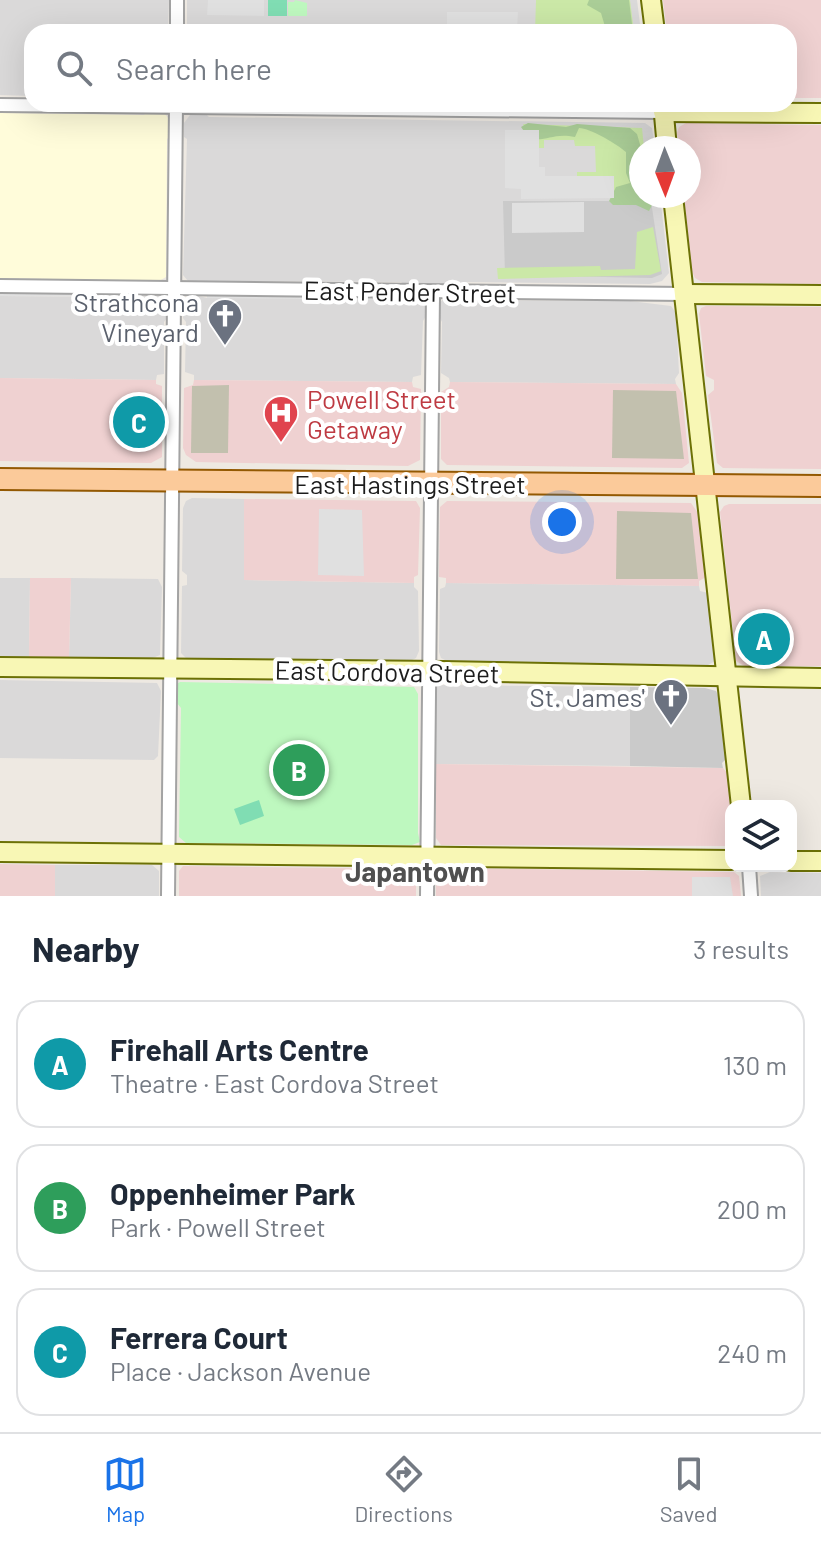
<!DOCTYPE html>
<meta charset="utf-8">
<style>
body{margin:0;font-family:Barlow,sans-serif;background:#f6f6f7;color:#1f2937}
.controls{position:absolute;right:24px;bottom:24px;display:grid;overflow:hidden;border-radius:16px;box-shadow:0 8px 32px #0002}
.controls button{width:72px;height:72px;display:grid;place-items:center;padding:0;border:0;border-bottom:2px solid #e0e1e3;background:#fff;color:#1f2937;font:40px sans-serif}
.compass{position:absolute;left:629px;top:136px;width:72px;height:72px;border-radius:50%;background:#fff;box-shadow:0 8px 32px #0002;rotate:179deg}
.you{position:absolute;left:562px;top:522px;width:28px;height:28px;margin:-20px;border:6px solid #fff;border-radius:50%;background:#1a73e8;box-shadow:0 0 0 12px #1a73e833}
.badge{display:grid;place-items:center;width:52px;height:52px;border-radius:50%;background:#1a73e8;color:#fff;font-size:26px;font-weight:700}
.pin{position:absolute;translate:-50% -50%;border:4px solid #fff;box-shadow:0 2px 8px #0006}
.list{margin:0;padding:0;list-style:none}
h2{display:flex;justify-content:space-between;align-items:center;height:104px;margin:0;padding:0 32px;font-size:34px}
h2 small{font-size:26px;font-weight:400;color:#747a83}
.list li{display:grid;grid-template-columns:52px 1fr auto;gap:24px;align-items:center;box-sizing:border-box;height:128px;margin:0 16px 16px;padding:0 16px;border:2px solid #e0e1e3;border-radius:24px}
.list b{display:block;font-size:30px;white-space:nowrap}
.list p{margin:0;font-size:26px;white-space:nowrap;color:#747a83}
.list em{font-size:26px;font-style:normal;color:#747a83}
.icon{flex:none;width:44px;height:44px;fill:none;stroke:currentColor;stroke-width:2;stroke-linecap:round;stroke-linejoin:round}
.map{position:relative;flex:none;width:821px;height:896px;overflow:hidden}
.search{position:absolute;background:#fff;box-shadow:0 8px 32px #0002;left:24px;right:24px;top:24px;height:88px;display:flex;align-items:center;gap:20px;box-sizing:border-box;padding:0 28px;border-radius:24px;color:#747a83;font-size:30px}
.sheet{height:536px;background:#fff}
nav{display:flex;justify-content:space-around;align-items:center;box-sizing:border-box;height:112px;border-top:2px solid #e0e1e3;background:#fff;font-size:22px;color:#747a83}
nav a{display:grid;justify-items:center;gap:4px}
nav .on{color:#1a73e8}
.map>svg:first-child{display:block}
</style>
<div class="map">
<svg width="821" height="896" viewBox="0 0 821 896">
<rect width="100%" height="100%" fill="#eee9e2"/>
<g fill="#dad9d9">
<path d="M0 0H169L168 32H32V96L0 95Z"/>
<path d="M187 0H637L641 32H187Z"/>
<path d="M206 114 209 117 645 123 652 128 655 148H641V196H660L669 273 662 281 650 284 468 282 462 286 405 285 401 282 188 281 183 275 187 139 184 137V123L190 115Z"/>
<path d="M146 295 162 296 167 302V318L164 322V374L157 375 156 380 0 378V296L143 297Z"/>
<path d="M195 295 207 298H421L426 303V316L423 321 421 375 413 377 412 382 194 380V375L185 372 186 322 183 318 185 300Z"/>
<path d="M462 296 466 300 630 301 671 306 676 313 679 373 675 379 676 384 450 382 449 378 441 373 442 322 439 316V303L446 297Z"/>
<path d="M192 498 244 499V580L414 583V587L418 591 419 651 416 658 410 661 186 658 181 653 182 586 187 585V575L182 571 183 508 186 501Z"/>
<path d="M0 578H30L29 658 0 657Z"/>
<path d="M71 578 158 579 162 587 160 655 150 659 69 658Z"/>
<path d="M446 583 699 586 700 591 708 593 715 661 708 665 449 662 441 658 439 652 440 589 445 587Z"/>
<path d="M0 680 157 683 161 691 158 756 154 760 0 758Z"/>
<path d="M443 685 630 687V766L436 764 435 690 436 686Z"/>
<path d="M55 865H152L159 871V896H55Z"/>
<path d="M770 872 821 873V896H761L760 876Z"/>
</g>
<g fill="#efd1d1">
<path d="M663 0H821V98H789V32H667Z"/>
<path d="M686 123 821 125V284L702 282 695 278 691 269 684 196H689V148H679L677 133 679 127Z"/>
<path d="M706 306 821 307V469L723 468 717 463 708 395 714 390V380L706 376 699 314 701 308Z"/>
<path d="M0 378 156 380V384L162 386V457L151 463 0 461Z"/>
<path d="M194 380 412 382 413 387 421 389 420 460 408 466 196 462 186 455 183 448 184 388 193 385Z"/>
<path d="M450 382 676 384 682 393 689 463 682 468 447 465 441 459V392L449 387Z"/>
<path d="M244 499 416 501 420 508 418 575 414 577V583L244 580Z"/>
<path d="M447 501 691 503 700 516 706 577 699 581V586L446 583V578L439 577 440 507Z"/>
<path d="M729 504H821V666H744L736 661 720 512 724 506Z"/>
<path d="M30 578H71L69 658H29Z"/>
<path d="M436 764 723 768 729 775 731 846 441 845 436 838Z"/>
<path d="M0 864 55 865V896H0Z"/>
<path d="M183 866 413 869 416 873V896H179V871Z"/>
<path d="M445 868 734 872 739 876 741 896H436V873Z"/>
</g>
<path fill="#fffcda" d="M146 112 164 113 170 120V137L167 139 166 277 159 281 0 278V113L144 115Z"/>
<g fill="#cacaca">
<path d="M503 201H651L662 274 652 278 505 275Z"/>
<path d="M630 687 705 688 716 691 719 697 726 759 722 763 723 768 630 766Z"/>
</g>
<g fill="#c2c0ae">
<path d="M229 385 228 453H191L192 386Z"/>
<path d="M613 390 676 391 684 459 612 458Z"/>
<path d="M617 511 691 513 698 579H616Z"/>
</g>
<g fill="#cbe8a7">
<path d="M536 0H630L634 32H535Z"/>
<path d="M523 124 642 128 644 148H641V196L614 198V176H577V172H596L595 146H575L574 140H544V148H539V130L525 129Z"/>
<path d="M653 227 661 271 650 275 498 279 497 268 600 266 601 270 635 269 637 232Z"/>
</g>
<g fill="#aacd97">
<path d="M589 0H629L633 32H604L606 30 601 13 587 5Z"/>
<path d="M528 123 566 127 577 124 630 128 637 134 641 148V196H652L653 203 649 211 636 205H613L609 201 616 187 630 183 626 173V152C617 144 590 128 579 128L575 137C553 132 545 143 529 138L521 127Z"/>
</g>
<g fill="#bef8bf">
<path d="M295 0 307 3V16H288V2H294Z"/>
<path d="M180 682 414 687 418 694V833L420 842 412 845 186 843 179 837 181 708 177 703V684Z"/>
</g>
<g fill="#80ddb3">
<rect x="268" y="0" width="19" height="16"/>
<path d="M259 800 264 816 240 825 234 809Z"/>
</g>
<g fill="#e0e0e0">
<path d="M208 0H264V16L207 15Z"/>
<path d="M447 12H518L517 32H447Z"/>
<path d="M505 130H539V167H545V176H614V198L521 199V189L505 188Z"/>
<path d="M584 202V232L512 233V203Z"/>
<path d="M0 292 143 294 144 297 0 296Z"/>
<path d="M207 294 403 296V300L207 298Z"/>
<path d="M319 509 362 510 364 576 318 575Z"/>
<path d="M692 877H730L733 896H692Z"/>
</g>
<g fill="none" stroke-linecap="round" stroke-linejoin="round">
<defs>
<g id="street">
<path d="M177 32V0"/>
<path d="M0 105 663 112"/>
<path d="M0 286 684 294"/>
<path d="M749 866 751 896"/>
<path d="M168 896 176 104"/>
<path d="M427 896 433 292"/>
</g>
<g id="secondary">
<path d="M651 0 655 32"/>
<path d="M663 104 667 148"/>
<path d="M663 112 821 113"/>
<path d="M673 196 741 806"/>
<path d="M684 294 821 295"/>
<path d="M0 667 443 671 821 678"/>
<path d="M0 852 731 860"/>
<path d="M791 861H821"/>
</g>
<path id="primary" d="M0 479 821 486"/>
</defs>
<use href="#street" stroke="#a3a3a3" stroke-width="16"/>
<use href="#secondary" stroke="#6c7106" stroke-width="22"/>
<use href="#primary" stroke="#935902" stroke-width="24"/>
<use href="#street" stroke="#fff" stroke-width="12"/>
<use href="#secondary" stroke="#f8f7b5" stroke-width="18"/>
<use href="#primary" stroke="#fbca9a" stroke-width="20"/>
</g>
<defs>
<symbol id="church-pin" viewBox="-11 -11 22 30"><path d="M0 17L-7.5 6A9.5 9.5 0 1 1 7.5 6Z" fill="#6b7280" stroke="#fff"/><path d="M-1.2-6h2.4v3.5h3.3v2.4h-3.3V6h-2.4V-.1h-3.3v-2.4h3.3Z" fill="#fff"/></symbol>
<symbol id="hospital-pin" viewBox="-11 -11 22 30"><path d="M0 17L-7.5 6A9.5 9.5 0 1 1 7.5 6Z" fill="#e0444e" stroke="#fff"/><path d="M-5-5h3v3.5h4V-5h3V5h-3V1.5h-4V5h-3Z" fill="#fff"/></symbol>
</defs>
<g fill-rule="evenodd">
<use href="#church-pin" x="205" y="296" width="40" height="54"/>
<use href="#hospital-pin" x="261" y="393" width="40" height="54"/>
<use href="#church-pin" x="651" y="676" width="40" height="54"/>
</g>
<g text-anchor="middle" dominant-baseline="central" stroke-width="8" stroke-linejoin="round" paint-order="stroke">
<g font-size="26" fill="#1c1c1c" stroke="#fff">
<text transform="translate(410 291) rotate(1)">East Pender Street</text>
<text x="410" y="483">East Hastings Street</text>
<text transform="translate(387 671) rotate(1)">East Cordova Street</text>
</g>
<g font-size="26" fill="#5b616d" stroke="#fff" text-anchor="end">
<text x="199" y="301">Strathcona<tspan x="199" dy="30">Vineyard</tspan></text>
<text x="645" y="696">St. James'</text>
</g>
<g font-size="26" fill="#be3a42" stroke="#fff" text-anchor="start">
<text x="307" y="398">Powell Street<tspan x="307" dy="30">Getaway</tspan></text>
</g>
<g font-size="28" font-weight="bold" fill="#4f4f4f" stroke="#fff">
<text x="415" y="871">Japantown</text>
</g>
</g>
</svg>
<div class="controls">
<button><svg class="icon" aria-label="layers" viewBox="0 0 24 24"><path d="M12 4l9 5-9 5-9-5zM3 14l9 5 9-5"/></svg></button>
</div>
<svg class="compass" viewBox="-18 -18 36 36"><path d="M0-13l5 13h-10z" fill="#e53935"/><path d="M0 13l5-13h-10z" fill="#747a83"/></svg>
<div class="you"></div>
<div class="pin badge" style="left:764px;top:639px;background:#0f9aa8">A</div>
<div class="pin badge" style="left:299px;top:770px;background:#2e9e5b">B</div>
<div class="pin badge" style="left:139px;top:422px;background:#0f9aa8">C</div>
<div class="search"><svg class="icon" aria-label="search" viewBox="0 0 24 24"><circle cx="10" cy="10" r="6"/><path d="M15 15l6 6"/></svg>Search here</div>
</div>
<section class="sheet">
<h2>Nearby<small>3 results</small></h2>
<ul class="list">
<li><span class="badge" style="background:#0f9aa8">A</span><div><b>Firehall Arts Centre</b><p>Theatre · East Cordova Street</p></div><em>130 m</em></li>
<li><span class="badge" style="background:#2e9e5b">B</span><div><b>Oppenheimer Park</b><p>Park · Powell Street</p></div><em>200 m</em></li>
<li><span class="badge" style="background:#0f9aa8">C</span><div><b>Ferrera Court</b><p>Place · Jackson Avenue</p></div><em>240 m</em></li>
</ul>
</section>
<nav>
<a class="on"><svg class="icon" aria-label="map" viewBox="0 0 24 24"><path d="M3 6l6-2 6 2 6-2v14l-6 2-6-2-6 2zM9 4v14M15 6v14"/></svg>Map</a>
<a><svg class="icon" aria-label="directions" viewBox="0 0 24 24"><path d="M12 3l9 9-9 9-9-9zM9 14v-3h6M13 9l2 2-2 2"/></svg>Directions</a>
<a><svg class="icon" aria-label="saved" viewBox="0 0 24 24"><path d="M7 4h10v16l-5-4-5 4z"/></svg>Saved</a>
</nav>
